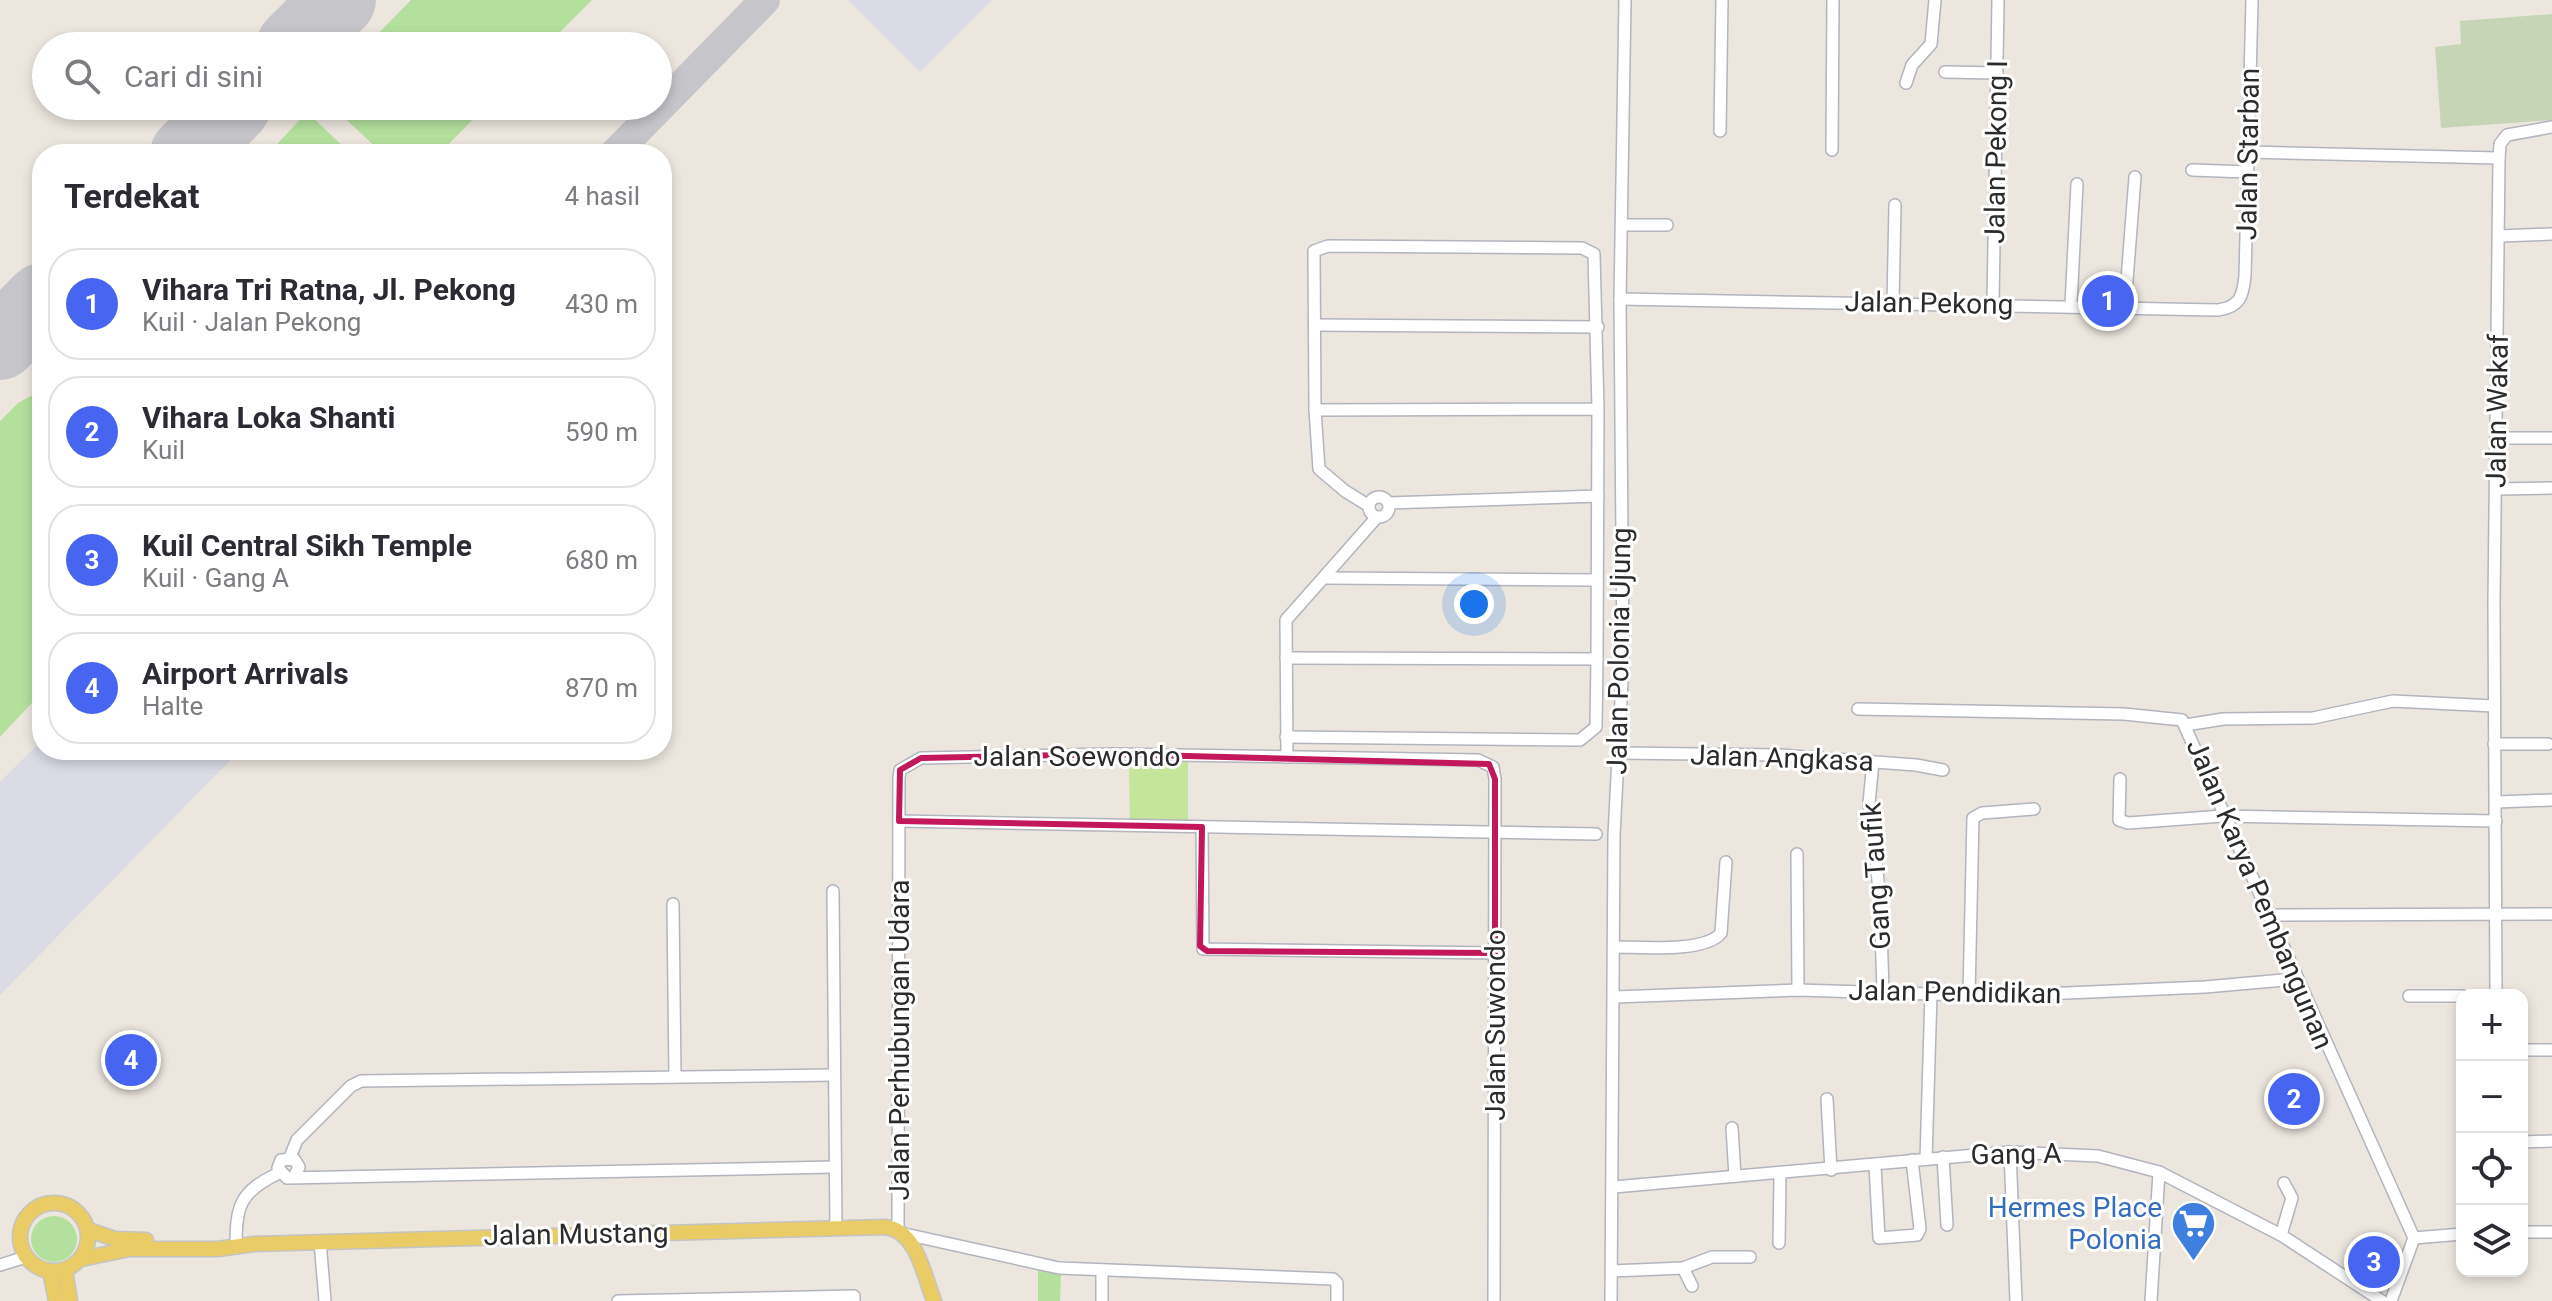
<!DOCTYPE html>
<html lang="id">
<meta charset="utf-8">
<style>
body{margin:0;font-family:Roboto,sans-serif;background:#f2f2f3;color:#2b2b33}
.controls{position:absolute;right:24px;bottom:24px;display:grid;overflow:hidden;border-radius:16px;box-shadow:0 4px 12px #0003}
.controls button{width:72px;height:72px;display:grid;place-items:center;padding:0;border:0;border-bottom:2px solid #e1e1e2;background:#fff;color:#2b2b33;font:40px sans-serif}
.you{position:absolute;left:1474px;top:604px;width:28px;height:28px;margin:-20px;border:6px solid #fff;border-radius:50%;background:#1a73e8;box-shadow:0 0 0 12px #1a73e833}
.badge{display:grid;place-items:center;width:52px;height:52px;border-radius:50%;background:#4765f0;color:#fff;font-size:26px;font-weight:700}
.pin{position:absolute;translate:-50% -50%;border:4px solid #fff;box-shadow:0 2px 8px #0006}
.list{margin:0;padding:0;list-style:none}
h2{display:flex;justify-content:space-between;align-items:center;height:104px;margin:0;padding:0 32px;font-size:34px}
h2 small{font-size:26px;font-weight:400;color:#7c7c81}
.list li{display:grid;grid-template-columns:52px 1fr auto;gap:24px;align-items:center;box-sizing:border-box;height:112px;margin:0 16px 16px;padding:0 16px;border:2px solid #e1e1e2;border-radius:32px}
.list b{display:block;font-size:30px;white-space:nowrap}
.list p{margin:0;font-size:26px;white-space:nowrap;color:#7c7c81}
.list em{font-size:26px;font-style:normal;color:#7c7c81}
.icon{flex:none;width:44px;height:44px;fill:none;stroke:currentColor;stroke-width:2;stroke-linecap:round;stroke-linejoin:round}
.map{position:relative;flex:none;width:2552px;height:1301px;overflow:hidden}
.search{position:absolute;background:#fff;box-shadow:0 4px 12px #0003;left:32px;top:32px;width:640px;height:88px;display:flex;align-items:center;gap:20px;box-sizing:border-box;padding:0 28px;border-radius:44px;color:#7c7c81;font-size:30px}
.panel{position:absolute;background:#fff;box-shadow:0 4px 12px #0003;left:32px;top:144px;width:640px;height:616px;border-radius:32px}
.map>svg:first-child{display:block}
</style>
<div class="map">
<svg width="2552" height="1301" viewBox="0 0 2552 1301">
<rect width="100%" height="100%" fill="#ece6de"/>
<g fill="#dadbe5">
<path d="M848 0H992L920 72Z"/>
<path d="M42 740V750H240L0 995V782Z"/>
</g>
<g fill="#b4e09e">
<path d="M411 0H592L546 46H366Z"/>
<path d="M332 106H486L439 154H383Z"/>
<path d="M307 112 351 154H268Z"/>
<path d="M42 390V692L0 737V421L18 403Z"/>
<circle cx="54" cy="1239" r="23"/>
<path d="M1038 1269 1061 1271 1060 1301H1038Z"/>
</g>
<path fill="#c5d5b6" d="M2552 14V120L2441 128 2435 47 2461 44 2460 21Z"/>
<path fill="#c5e69a" d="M1188 762V821L1130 822 1129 764Z"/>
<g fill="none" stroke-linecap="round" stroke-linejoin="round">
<path stroke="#c6c5ca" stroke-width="30" d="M614 154 765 0"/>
<g stroke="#c6c5ca" stroke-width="74">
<path d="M293 46 339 0"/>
<path d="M187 154 234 106"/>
<path d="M0 343 42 300"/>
</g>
<defs>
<g id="minor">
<path d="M1945 72 1997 73"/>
<path d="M1906 83 1912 65 1931 44 1935 0"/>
<path d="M1720 131 1722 0"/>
<path d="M1832 150 1833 0"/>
<path d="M2249 152 2499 158 2494 603 2496 995"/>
<path d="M2499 158 2500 144 2507 135 2552 127"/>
<path d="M2192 170 2247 172"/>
<path d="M1622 225H1667"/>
<path d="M2499 236 2552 234"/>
<path d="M1620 299 2218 310C2240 307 2243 296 2245 276L2252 0"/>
<path d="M1893 303 1895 205"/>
<path d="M1993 305 1998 0"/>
<path d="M2071 305 2077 184"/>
<path d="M2125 306 2135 177"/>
<path d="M1315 325 1598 327"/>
<path d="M1315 410 1319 469 1345 491 1369 506"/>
<path d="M2496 438H2552"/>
<path d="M2496 489 2552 488"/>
<circle cx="1379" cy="507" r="10"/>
<path d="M1388 503 1598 496"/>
<path d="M1326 578 1596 580"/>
<path d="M1286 658 1597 659 1596 727 1580 740 1286 737"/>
<path d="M1597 659 1598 409 1594 254 1582 248 1328 246 1314 251 1315 410 1598 409"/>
<path d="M1858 709 2124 714 2182 720 2414 1238"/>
<path d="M2186 725 2223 719 2313 718 2393 701 2494 706"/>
<path d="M2494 744H2548"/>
<path d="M1619 753 1780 755 1916 765 1943 770"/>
<path d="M1287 757 1286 620 1377 517"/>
<path d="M1873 762 1869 803 1880 898 1883 991"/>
<path d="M2120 779 2119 820 2128 823 2223 816 2496 821"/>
<path d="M2497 802 2552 800"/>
<path d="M899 821 1596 834"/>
<path d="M1202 827 1203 949 1495 953"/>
<path d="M1797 854 1798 990"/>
<path d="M833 891 836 1229"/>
<path d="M673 904 675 1077"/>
<path d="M2268 915 2552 914"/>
<path d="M1615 947C1641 947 1705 953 1721 933L1726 862"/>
<path d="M1969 995 1973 818 1982 813 2034 809"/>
<path d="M2409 996H2462"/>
<path d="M1615 997 1798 990 1996 996 2205 987 2295 979"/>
<path d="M2522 1050H2552"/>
<path d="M1827 1099 1831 1170"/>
<path d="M1732 1128 1735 1176"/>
<path d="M2522 1142 2552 1141"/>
<path d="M2010 1152 2016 1301"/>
<path d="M290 1157 297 1140 351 1086 361 1081 834 1075"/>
<path d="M1943 1157 1947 1225"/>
<path d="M1926 1159 1931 994"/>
<path d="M1875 1166 1879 1238 1917 1235 1920 1229 1912 1160"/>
<path d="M295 1175 299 1167 294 1159 281 1160 278 1168 287 1178 834 1167"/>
<path d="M1614 1187 2010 1152 2098 1156 2159 1172 2281 1235 2382 1301"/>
<path d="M898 1230 899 778 900 770 921 758 1112 754 1478 760 1493 767 1495 779 1494 1301"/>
<path d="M2522 1232H2552"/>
<path d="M905 1234 1059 1268 1333 1279 1337 1283V1301"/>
<path d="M2281 1235 2292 1198 2284 1183"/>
<path d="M320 1241 325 1301"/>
<path d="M1779 1243 1780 1175"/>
<path d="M236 1248C236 1206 239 1192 279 1173"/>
<path d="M0 1265 26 1257"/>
<path d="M1683 1268 1692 1286"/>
<path d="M1612 1271 1683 1268 1712 1257H1750"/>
<path d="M618 1301 854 1296V1301"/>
<path d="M1102 1301V1270"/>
<path d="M1611 1301 1614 835 1623 661 1620 299 1625 0"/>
<path d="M2151 1301 2159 1172"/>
<path d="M2391 1301 2414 1238 2462 1234"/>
</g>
<g id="major">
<circle cx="54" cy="1237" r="34"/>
<path d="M89 1230 115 1239 146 1240"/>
<path d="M81 1259 130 1249H218L254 1244 885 1227C917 1230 924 1276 934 1301"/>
<path d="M65 1270 70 1301"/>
<path d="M50 1271 56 1301"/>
</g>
</defs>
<use href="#minor" stroke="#b2b4be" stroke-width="14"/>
<use href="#major" stroke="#c4c4c4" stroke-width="17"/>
<use href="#minor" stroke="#fff" stroke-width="11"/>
<use href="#major" stroke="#e9cc66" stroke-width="14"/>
</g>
<path fill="none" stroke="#c2185b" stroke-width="6" stroke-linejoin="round" d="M1112 754 1489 764 1495 779V953L1207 951 1200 946 1202 827 899 821 900 770 921 758Z"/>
<defs>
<symbol id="supermarket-pin" viewBox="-11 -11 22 30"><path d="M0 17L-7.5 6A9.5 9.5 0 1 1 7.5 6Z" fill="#3f7fe0" stroke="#fff"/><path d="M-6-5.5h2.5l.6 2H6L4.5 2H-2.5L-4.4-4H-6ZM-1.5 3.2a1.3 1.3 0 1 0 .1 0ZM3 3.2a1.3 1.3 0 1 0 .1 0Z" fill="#fff"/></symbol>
</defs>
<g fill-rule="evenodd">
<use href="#supermarket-pin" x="2168" y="1198" width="51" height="69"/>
</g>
<g text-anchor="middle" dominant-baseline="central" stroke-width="6" stroke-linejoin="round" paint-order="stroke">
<g font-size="28" fill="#2b2b2b" stroke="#fff">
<text transform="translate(1996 152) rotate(-89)">Jalan Pekong I</text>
<text transform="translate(2248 154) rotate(-89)">Jalan Starban</text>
<text transform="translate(1929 303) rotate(1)">Jalan Pekong</text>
<text transform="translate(2497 411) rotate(-89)">Jalan Wakaf</text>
<text transform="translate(1619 651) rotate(-89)">Jalan Polonia Ujung</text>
<text x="1077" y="756">Jalan Soewondo</text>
<text transform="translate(1782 758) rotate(2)">Jalan Angkasa</text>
<text transform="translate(1876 876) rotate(-94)">Gang Taufik</text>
<text transform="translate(2260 894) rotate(67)">Jalan Karya Pembangunan</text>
<text transform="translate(1955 992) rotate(1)">Jalan Pendidikan</text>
<text transform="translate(1495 1025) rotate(-90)">Jalan Suwondo</text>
<text transform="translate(899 1040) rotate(-90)">Jalan Perhubungan Udara</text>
<text transform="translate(2016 1154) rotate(-1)">Gang A</text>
<text transform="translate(576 1234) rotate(-1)">Jalan Mustang</text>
</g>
<g font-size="28" fill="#366cbe" stroke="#fff" text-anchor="end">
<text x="2162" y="1207">Hermes Place<tspan x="2162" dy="32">Polonia</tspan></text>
</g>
</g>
</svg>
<div class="controls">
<button>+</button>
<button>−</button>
<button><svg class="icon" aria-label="locate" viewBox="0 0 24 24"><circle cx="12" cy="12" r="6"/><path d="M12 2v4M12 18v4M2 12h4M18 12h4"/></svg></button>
<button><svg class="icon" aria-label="layers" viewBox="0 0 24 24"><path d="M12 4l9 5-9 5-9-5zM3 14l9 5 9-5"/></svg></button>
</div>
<div class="you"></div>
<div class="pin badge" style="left:2108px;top:301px">1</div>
<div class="pin badge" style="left:2294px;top:1099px">2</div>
<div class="pin badge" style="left:2374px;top:1262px">3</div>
<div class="pin badge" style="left:131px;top:1060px">4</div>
<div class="search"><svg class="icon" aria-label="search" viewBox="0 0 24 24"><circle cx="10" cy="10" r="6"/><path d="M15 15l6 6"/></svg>Cari di sini</div>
<section class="panel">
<h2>Terdekat<small>4 hasil</small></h2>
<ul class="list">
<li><span class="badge">1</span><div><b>Vihara Tri Ratna, Jl. Pekong</b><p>Kuil · Jalan Pekong</p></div><em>430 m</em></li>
<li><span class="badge">2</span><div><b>Vihara Loka Shanti</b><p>Kuil</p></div><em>590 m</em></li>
<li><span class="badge">3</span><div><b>Kuil Central Sikh Temple</b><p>Kuil · Gang A</p></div><em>680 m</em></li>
<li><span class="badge">4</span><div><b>Airport Arrivals</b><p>Halte</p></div><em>870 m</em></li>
</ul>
</section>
</div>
